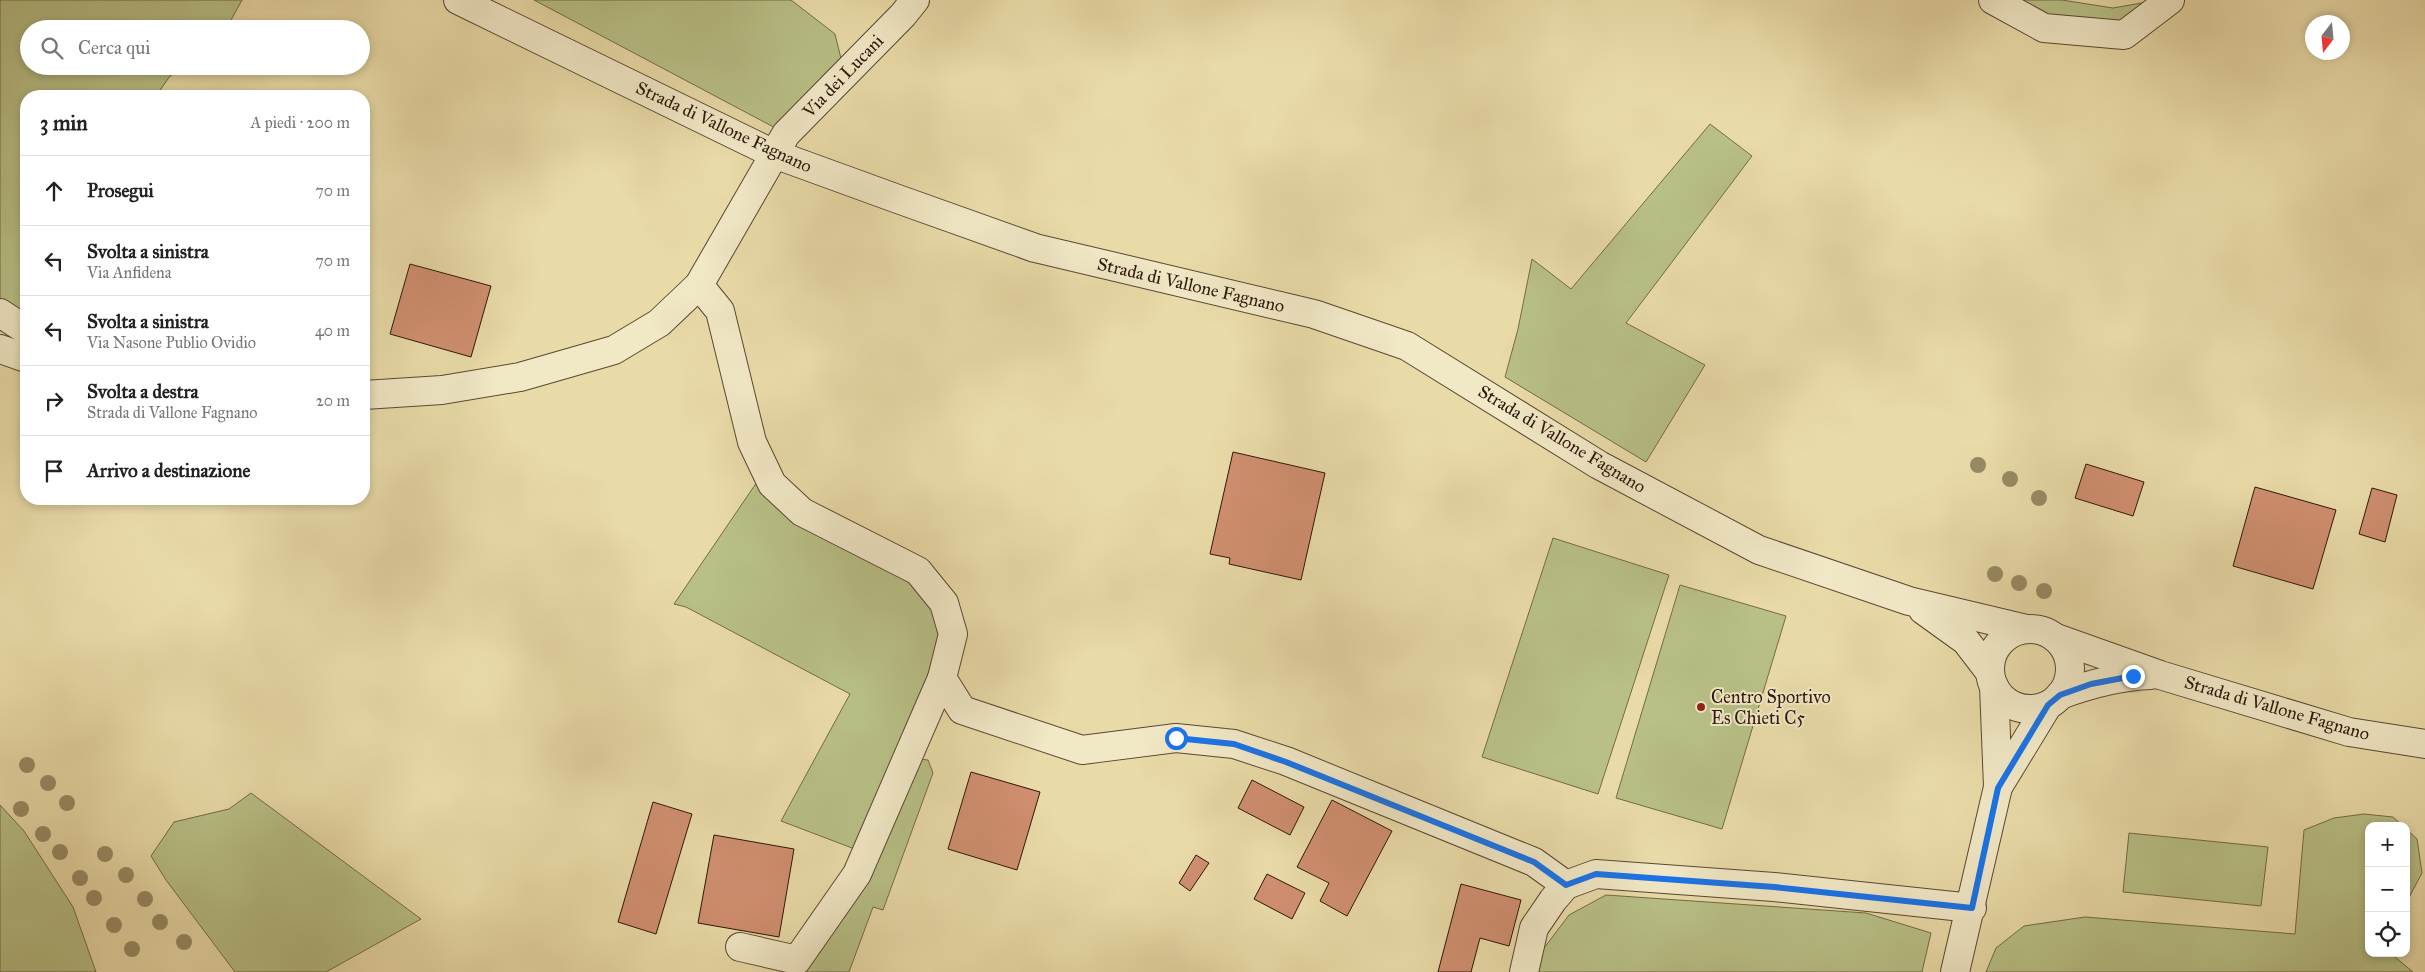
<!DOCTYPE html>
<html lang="it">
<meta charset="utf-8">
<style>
body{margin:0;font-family:"IM FELL Great Primer",serif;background:#f2f2f2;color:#222}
.controls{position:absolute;right:15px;bottom:15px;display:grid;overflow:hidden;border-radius:10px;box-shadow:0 2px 8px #0003}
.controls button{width:45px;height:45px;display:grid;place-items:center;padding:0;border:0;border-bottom:1px solid #e0e0e0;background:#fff;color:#222;font:25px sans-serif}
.compass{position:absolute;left:2305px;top:15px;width:45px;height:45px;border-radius:50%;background:#fff;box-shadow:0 2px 8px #0003;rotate:196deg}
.stop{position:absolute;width:15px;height:15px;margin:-11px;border:4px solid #1a73e8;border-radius:50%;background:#fff}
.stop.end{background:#1a73e8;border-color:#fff;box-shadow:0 1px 5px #0008}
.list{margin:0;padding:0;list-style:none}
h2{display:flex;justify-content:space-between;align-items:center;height:65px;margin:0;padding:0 20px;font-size:21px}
h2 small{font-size:16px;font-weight:400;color:#767676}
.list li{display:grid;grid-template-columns:32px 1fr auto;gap:15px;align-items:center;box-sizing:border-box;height:70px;padding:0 20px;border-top:1px solid #e0e0e0}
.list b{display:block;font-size:19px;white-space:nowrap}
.list p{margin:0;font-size:16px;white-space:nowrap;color:#767676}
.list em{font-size:16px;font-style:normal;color:#767676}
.icon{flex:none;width:28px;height:28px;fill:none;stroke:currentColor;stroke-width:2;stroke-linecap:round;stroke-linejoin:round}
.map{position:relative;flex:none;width:2425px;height:972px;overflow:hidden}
.search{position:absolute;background:#fff;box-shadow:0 2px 8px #0003;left:20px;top:20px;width:350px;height:55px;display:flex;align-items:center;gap:12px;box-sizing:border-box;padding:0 18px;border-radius:28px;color:#767676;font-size:19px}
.panel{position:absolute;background:#fff;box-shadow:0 2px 8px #0003;left:20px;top:90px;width:350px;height:415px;border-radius:20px}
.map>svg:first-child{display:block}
</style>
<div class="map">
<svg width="2425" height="972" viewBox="0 0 2425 972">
<rect width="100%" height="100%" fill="#e9dba8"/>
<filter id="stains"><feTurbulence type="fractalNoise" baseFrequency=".004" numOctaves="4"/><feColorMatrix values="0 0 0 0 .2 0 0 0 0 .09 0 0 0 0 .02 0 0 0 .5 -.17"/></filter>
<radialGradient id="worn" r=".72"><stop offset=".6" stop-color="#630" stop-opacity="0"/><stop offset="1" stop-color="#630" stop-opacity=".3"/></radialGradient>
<g fill="#b8c086" stroke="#726b48">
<path d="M0 0H242L226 29H29V66H188L170 76 156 96H26V315L0 303Z"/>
<path d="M534 0H791L835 34 844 71 783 132Z"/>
<path d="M2010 0H2062L2113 8 2153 1C2145 7 2135 17 2125 21 2092 35 2040 16 2010 0Z"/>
<path d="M1710 124 1752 156 1626 323 1705 365 1646 462 1505 377 1518 329 1532 259 1571 289Z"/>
<path d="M759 479 893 564 942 617 943 648 860 851 781 821 850 694 686 607 674 604Z"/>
<path d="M1553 538 1669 575 1598 794 1482 757Z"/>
<path d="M1680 585 1786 616 1722 829 1616 798Z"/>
<path d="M919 759 928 760 933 773 883 910 873 907 849 972H802Z"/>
<path d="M251 793 421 919 326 972H235L166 880 151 856 174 822 229 809Z"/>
<path d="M0 805 24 831 73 907 96 972H0Z"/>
<path d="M2364 814 2393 817 2403 826H2369V953H2390L2413 972H1986L1996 948 2024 926 2085 917 2295 934 2304 830 2334 818Z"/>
<path d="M2406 829 2417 839 2422 873 2406 903Z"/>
<path d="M2129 833 2268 847 2261 906 2123 892Z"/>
<path d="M1606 895 1866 913 1931 933 1922 972H1528L1529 968 1569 915Z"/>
</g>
<g fill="#d08f70" stroke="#2c160a">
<path d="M410 264 491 286 471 357 390 334Z"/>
<path d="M1233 452 1325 473 1301 580 1229 564 1230 558 1210 554Z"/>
<path d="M2086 464 2144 482 2133 516 2075 498Z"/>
<path d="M2255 487 2336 510 2313 589 2233 566Z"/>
<path d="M2372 488 2397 495 2385 542 2359 534Z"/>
<path d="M971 772 1040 792 1017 870 948 849Z"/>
<path d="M1252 780 1304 807 1290 835 1238 808Z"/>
<path d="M1332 800 1392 831 1347 916 1320 901 1329 883 1297 867Z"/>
<path d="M653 802 692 814 656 934 618 922Z"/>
<path d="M714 835 794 849 779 937 698 923Z"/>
<path d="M1196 855 1209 863 1190 891 1179 883Z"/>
<path d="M1267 874 1305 893 1292 919 1254 899Z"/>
<path d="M1461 884 1521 900 1509 946 1480 938 1471 972H1438Z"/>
</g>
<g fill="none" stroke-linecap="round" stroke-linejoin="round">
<defs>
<g id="minor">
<path d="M458 0 774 154 895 198 1035 248 1314 314 1407 346 1599 465 1759 550 1909 601 2027 629"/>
<path d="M1993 0 2044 28 2124 35 2170 0"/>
<path d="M699 285 720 311 752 442 772 484 802 512 918 571 944 603 953 634 942 678"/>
<path d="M0 313 26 330"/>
<path d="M0 349 26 358"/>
<path d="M364 395 442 390 520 377 614 350 659 323 699 285 786 134 903 15 915 0"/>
<path d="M1923 610 1966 641 1989 671"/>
<circle cx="2030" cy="669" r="40"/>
<path d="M2056 638 2160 675 2349 732 2425 744"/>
<path d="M2060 695C2090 684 2119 676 2151 675"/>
<path d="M1998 787 2048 705"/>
<path d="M740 947 797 960 857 874 942 678 962 710 1082 750 1176 738 1234 744 1286 761 1534 862 1566 885"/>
<path d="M1524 972 1534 928 1553 900 1566 885 1596 874 1774 887 1972 908"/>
<path d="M1955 972 1998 787 1994 686"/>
</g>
</defs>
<use href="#minor" stroke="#5b4732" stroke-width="30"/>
<use href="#minor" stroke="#f1e8c6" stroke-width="28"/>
</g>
<g fill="#988b65">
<circle cx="1978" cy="465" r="8"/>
<circle cx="2010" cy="479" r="8"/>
<circle cx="2039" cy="498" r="8"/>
<circle cx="1995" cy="574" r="8"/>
<circle cx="2019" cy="583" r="8"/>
<circle cx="2044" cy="591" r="8"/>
<circle cx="27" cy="765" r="8"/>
<circle cx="48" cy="783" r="8"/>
<circle cx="67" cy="803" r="8"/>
<circle cx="21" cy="809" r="8"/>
<circle cx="43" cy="834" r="8"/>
<circle cx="60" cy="852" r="8"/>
<circle cx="105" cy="854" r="8"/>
<circle cx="126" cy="875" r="8"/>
<circle cx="80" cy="878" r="8"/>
<circle cx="94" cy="898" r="8"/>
<circle cx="145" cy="899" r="8"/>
<circle cx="160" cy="922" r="8"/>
<circle cx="114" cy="925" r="8"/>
<circle cx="184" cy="942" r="8"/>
<circle cx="132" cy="949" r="8"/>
</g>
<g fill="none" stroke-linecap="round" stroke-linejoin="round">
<path stroke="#1a73e8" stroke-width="6" d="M1176 738 1234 744 1286 762 1534 862 1566 885 1596 874 1774 887 1972 908 1998 788 2048 705 2060 695 2091 684 2133 676"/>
</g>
<circle fill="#8f2418" stroke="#f1e8c6" stroke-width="2" cx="1701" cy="707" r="5"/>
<g text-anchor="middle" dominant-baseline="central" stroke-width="4" stroke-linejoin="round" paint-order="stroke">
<g font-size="18" fill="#2c160a" stroke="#f1e8c6">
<text transform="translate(843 76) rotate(-46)">Via dei Lucani</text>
<text transform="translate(724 127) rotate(25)">Strada di Vallone Fagnano</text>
<text transform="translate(1191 285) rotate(13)">Strada di Vallone Fagnano</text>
<text transform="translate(1562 439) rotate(31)">Strada di Vallone Fagnano</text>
<text transform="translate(2277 708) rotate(16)">Strada di Vallone Fagnano</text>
</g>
<g font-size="18" fill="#2c160a" stroke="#f1e8c6" text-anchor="start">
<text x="1711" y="697">Centro Sportivo<tspan x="1711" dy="21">Es Chieti C5</tspan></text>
</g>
</g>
<rect width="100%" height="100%" filter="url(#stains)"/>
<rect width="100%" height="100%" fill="url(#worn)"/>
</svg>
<div class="controls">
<button>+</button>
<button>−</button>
<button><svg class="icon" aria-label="locate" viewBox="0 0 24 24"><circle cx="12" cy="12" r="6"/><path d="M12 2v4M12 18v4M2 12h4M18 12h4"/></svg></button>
</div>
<svg class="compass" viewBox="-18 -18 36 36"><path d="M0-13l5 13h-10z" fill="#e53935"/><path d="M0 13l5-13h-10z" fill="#767676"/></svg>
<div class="stop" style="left:1176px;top:738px"></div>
<div class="stop end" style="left:2133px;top:676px"></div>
<div class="search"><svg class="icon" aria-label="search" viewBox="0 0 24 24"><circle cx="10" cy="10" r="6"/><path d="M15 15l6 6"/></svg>Cerca qui</div>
<section class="panel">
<h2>3 min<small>A piedi · 200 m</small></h2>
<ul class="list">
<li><svg class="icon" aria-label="ahead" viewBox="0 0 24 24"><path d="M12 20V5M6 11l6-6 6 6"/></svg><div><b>Prosegui</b></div><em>70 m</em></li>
<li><svg class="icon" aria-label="left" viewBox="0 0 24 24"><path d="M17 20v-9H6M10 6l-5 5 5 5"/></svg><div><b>Svolta a sinistra</b><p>Via Anfidena</p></div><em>70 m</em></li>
<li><svg class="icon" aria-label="left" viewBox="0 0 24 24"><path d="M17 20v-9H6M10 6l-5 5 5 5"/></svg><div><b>Svolta a sinistra</b><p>Via Nasone Publio Ovidio</p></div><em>40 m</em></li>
<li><svg class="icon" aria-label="right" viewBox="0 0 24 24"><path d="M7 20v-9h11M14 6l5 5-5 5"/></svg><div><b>Svolta a destra</b><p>Strada di Vallone Fagnano</p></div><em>20 m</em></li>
<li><svg class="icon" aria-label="arrive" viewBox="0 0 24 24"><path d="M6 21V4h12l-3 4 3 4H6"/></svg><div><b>Arrivo a destinazione</b></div></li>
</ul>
</section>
</div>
